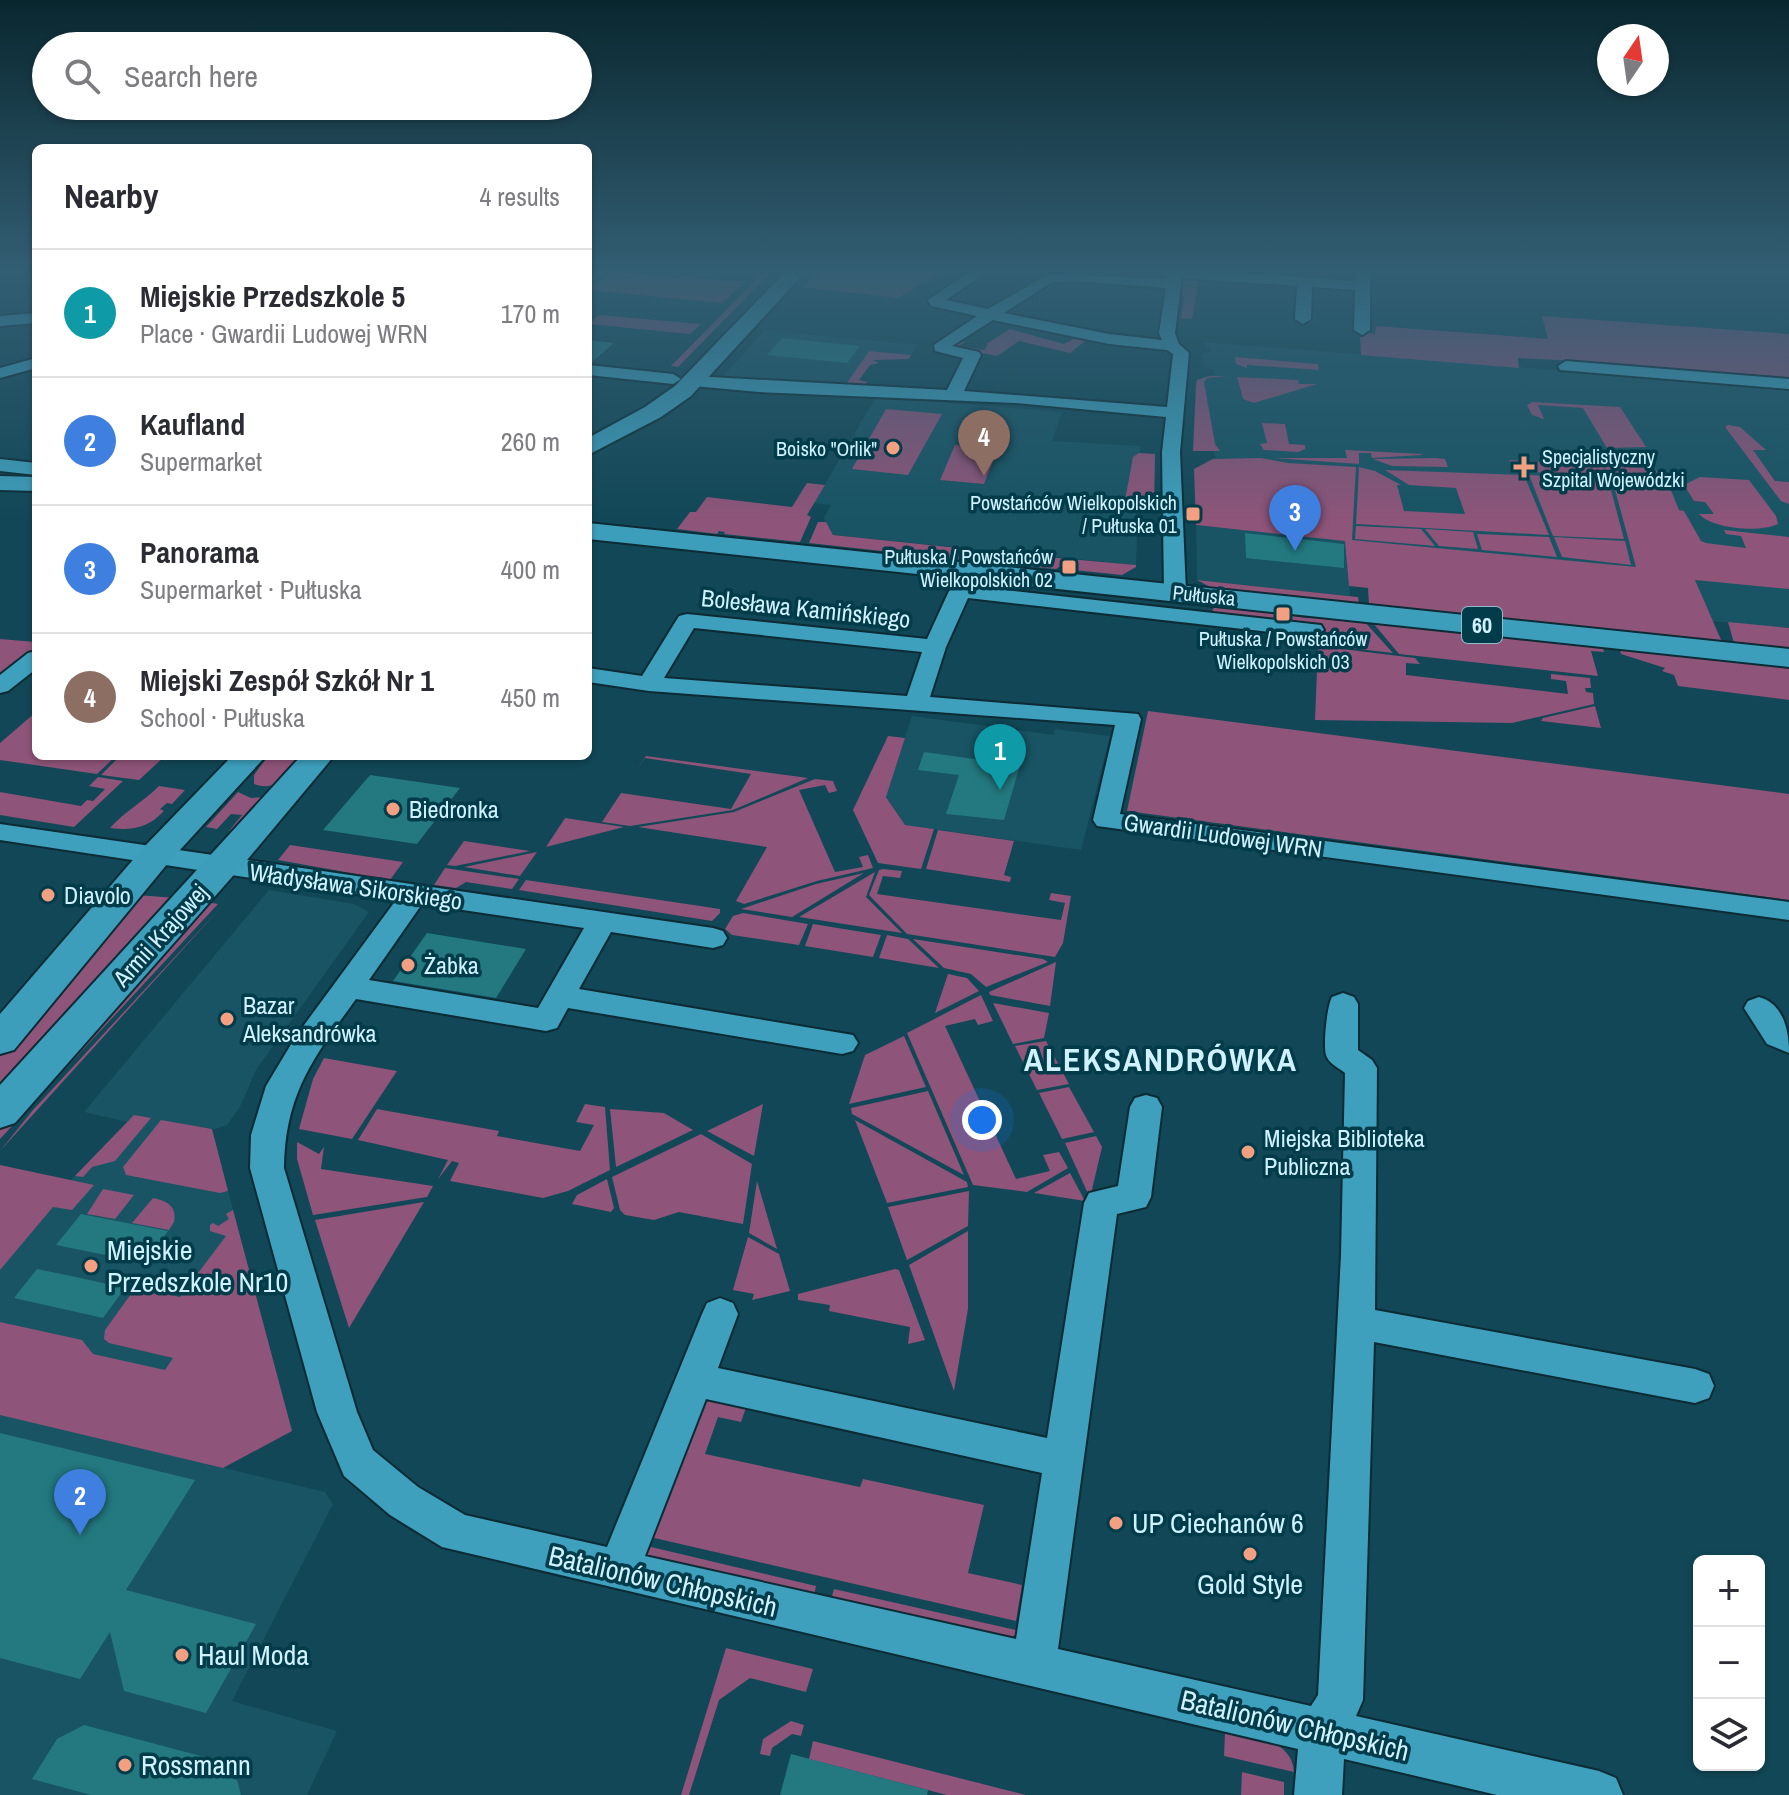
<!DOCTYPE html>
<meta charset="utf-8">
<style>
body{margin:0;font-family:"Archivo Narrow",sans-serif;background:#f7f7f7;color:#2b2b33}
.controls{position:absolute;right:24px;bottom:24px;display:grid;overflow:hidden;border-radius:12px;box-shadow:0 2px 6px #0004}
.controls button{width:72px;height:72px;display:grid;place-items:center;padding:0;border:0;border-bottom:2px solid #e1e1e2;background:#fff;color:#2b2b33;font:40px sans-serif}
.compass{position:absolute;left:1597px;top:24px;width:72px;height:72px;border-radius:50%;background:#fff;box-shadow:0 2px 6px #0004;rotate:13deg}
.you{position:absolute;left:982px;top:1120px;width:28px;height:28px;margin:-20px;border:6px solid #fff;border-radius:50%;background:#1a73e8;box-shadow:0 0 0 12px #1a73e833}
.badge{display:grid;place-items:center;width:52px;height:52px;border-radius:50%;background:#856056;color:#fff;font-size:26px;font-weight:700}
.pin{position:absolute;translate:-50% -66px;filter:drop-shadow(0 2px 4px #0008)}
.pin::after{content:'';position:absolute;top:42px;width:28px;height:24px;background:inherit;clip-path:polygon(0 0,100% 0,50% 100%)}
.list{margin:0;padding:0;list-style:none}
h2{display:flex;justify-content:space-between;align-items:center;height:104px;margin:0;padding:0 32px;font-size:34px}
h2 small{font-size:26px;font-weight:400;color:#7c7c81}
.list li{display:grid;grid-template-columns:52px 1fr auto;gap:24px;align-items:center;box-sizing:border-box;height:128px;padding:0 32px;border-top:2px solid #e1e1e2}
.list b{display:block;font-size:30px;white-space:nowrap}
.list p{margin:0;font-size:26px;white-space:nowrap;color:#7c7c81}
.list em{font-size:26px;font-style:normal;color:#7c7c81}
.icon{flex:none;width:44px;height:44px;fill:none;stroke:currentColor;stroke-width:2;stroke-linecap:round;stroke-linejoin:round}
.map{position:relative;flex:none;width:1789px;height:1795px;overflow:hidden}
.search{position:absolute;background:#fff;box-shadow:0 2px 6px #0004;left:32px;top:32px;width:560px;height:88px;display:flex;align-items:center;gap:20px;box-sizing:border-box;padding:0 28px;border-radius:44px;color:#7c7c81;font-size:30px}
.panel{position:absolute;background:#fff;box-shadow:0 2px 6px #0004;left:32px;top:144px;width:560px;height:616px;border-radius:12px}
.map>svg:first-child{display:block}
</style>
<div class="map">
<svg width="1789" height="1795" viewBox="0 0 1789 1795">
<rect width="100%" height="100%" fill="#114756"/>
<g fill="#185464">
<path d="M765 330 918 345 911 355 869 351 848 383H758L721 379Z"/>
<path d="M1203 342 1789 389V628L1711 621 1347 546 1350 596 1197 580 1196 525 1344 540 1205 462 1216 458 1214 452 1205 447 1203 377 1214 375V370L1204 366 1203 354 1212 351Z"/>
<path d="M876 397 1062 412 1052 441 1140 446 1136 565 833 535 824 518 831 505 814 503Z"/>
<path d="M912 716 1054 735 1055 729 1110 736 1081 850 905 825 886 796Z"/>
<path d="M269 890 354 904 369 912 256 1070 240 1107 227 1125 212 1130 292 1431 0 1410V1253L127 1122 84 1112Z"/>
<path d="M0 1414 325 1492 333 1504 232 1701 337 1731 307 1795H0Z"/>
</g>
<g fill="#8e5479">
<path d="M767 269H774L678 367 671 366Z"/>
<path d="M823 269H947L898 298 804 287Z"/>
<path d="M610 270 678 279 681 276 744 282 722 303 588 290V284Z"/>
<path d="M1180 278 1199 280 1192 319 1174 318 1181 317 1184 297 1177 295Z"/>
<path d="M599 315 701 324 690 334 589 324Z"/>
<path d="M1542 316 1789 334V381L1580 365 1578 361 1518 358 1519 368 1361 355 1360 332 1375 334 1376 326 1548 339Z"/>
<path d="M1010 329 1064 344 1079 336 1089 338 1070 353 1019 341 997 356 955 348 953 344 959 340 965 342 958 346 984 350 988 345 986 344Z"/>
<path d="M869 351 911 355 909 359 873 360 879 363 870 365 859 380 867 382 864 386 758 383H847Z"/>
<path d="M1235 357 1318 364 1319 370 1247 365V368L1236 364Z"/>
<path d="M1210 376H1226L1207 378 1204 382 1215 444 1220 451H1193L1196 385 1197 380Z"/>
<path d="M1237 377 1298 380 1299 384H1317L1254 403 1243 399Z"/>
<path d="M1533 402 1620 407 1646 447 1607 448 1583 408 1538 405 1544 419 1532 415 1527 405Z"/>
<path d="M886 409 942 414 908 475 852 469Z"/>
<path d="M1262 423 1285 424 1289 444 1305 445V449L1298 452 1264 450 1260 444 1267 443Z"/>
<path d="M1728 425 1740 427 1766 450H1753L1775 481 1789 482V504L1781 501 1725 427Z"/>
<path d="M955 445 998 448 984 484 940 480Z"/>
<path d="M1345 450 1422 454V455L1372 458 1371 453H1359V464L1273 458H1347Z"/>
<path d="M1139 453 1155 454 1154 510 1124 506 1133 457Z"/>
<path d="M1261 458 1288 463 1356 467 1352 540 1636 567 1612 479 1655 482 1670 488 1679 510 1684 511 1701 541 1706 543 1746 548 1741 536 1726 534 1724 530 1789 537V589L1695 580 1722 642 1369 605 1368 588 1349 586 1345 541 1196 525 1194 469 1213 459Z"/>
<path d="M1435 458 1445 459 1448 467 1392 466 1373 459Z"/>
<path d="M1509 460 1653 468 1662 475 1656 478 1531 472 1513 466Z"/>
<path d="M1359 467 1375 471 1401 485H1397L1404 511 1465 514 1456 488 1409 485 1385 470 1524 475 1549 535 1356 524Z"/>
<path d="M1529 475 1608 479 1624 539 1553 536Z"/>
<path d="M1700 477 1749 480 1776 516 1778 524C1760 533 1713 529 1699 514H1714L1705 502 1694 501 1684 485Z"/>
<path d="M807 483 825 485 807 515 811 517 800 542 724 534 725 532 719 531 717 534 677 529 690 512H696L707 497 792 507Z"/>
<path d="M818 522H826L833 535 968 549 964 560 809 543Z"/>
<path d="M1356 526 1421 529 1435 546 1355 539Z"/>
<path d="M1425 529 1473 532 1478 549 1439 546Z"/>
<path d="M1477 534 1549 537 1557 557 1482 550Z"/>
<path d="M1554 537 1625 541 1631 565 1562 557Z"/>
<path d="M979 551 1136 565V567L1122 575 1074 570V567L1062 565 1056 569 975 561Z"/>
<path d="M1197 580 1358 597 1359 604 1212 588Z"/>
<path d="M1215 605 1306 618 1363 620 1393 653 1324 645V630L1318 629V624L1212 612Z"/>
<path d="M1728 622 1789 628V649L1734 643Z"/>
<path d="M1373 623 1603 648 1604 652 1591 651 1598 676 1399 654Z"/>
<path d="M0 639 36 642V648L0 677Z"/>
<path d="M1318 646 1415 658 1420 664 1406 663V675L1568 694 1566 681 1551 679V674L1590 678 1591 688H1585L1586 692 1593 693 1594 704 1512 723 1315 720Z"/>
<path d="M1620 650 1789 668V700L1678 686 1674 675 1662 671 1665 668 1621 654Z"/>
<path d="M1595 706 1601 728 1541 721 1543 718Z"/>
<path d="M1148 711 1789 794V900L1127 811Z"/>
<path d="M36 712V756H116L97 774 0 760V743Z"/>
<path d="M888 736 905 738 886 797 905 825 934 829 921 869 878 863 853 810Z"/>
<path d="M120 756H165L139 780 101 775Z"/>
<path d="M268 756H308C292 772 279 793 254 784V775Z"/>
<path d="M646 756 808 778 733 810 630 826 602 822 621 793 731 809 751 774 645 758 635 772Z"/>
<path d="M98 777 123 781 74 827 0 815V792L81 806 87 800 93 801 105 789 89 786Z"/>
<path d="M815 779 833 781 837 791 829 793 825 785 799 790 835 872 863 867 859 857 868 855 873 868 817 881 744 904 736 901 767 847 638 827 734 812Z"/>
<path d="M159 786 185 790 172 804 167 803 160 809 164 811C148 828 132 831 110 828 125 811 143 802 159 786Z"/>
<path d="M238 792 251 798 271 797 241 833 229 831 242 815 231 814 217 829 206 827Z"/>
<path d="M565 818 624 827 546 847Z"/>
<path d="M938 830 1014 841 1004 875 1011 877 1010 882 926 869Z"/>
<path d="M464 841 530 851 455 866 447 865Z"/>
<path d="M290 845 403 862 390 880 278 860Z"/>
<path d="M537 852 520 876 464 867Z"/>
<path d="M445 868 519 879 512 889 466 882 456 888 434 885Z"/>
<path d="M883 869 902 871 900 878 883 876 877 894 1061 920 1065 903 1049 900 1051 893 1071 896 1063 943 1055 957 907 934 869 895 879 870Z"/>
<path d="M875 872 866 897 902 933 799 917Z"/>
<path d="M864 873 792 917 741 909 816 884Z"/>
<path d="M526 880 720 909V913L712 921 519 890Z"/>
<path d="M136 895 177 898 0 1096V1053Z"/>
<path d="M206 902 218 904 0 1139V1128Z"/>
<path d="M223 905 0 1151 33 1110Z"/>
<path d="M743 913 808 924 799 945 732 935 725 929 733 916Z"/>
<path d="M813 924 881 935 873 957 805 946Z"/>
<path d="M887 935 908 939 939 968 879 958Z"/>
<path d="M913 939 1043 959 1048 962 986 987 971 974 944 968Z"/>
<path d="M1056 962 1050 1006 990 995 989 992Z"/>
<path d="M948 974 967 978 979 991 935 1013Z"/>
<path d="M981 995 993 1021 978 1025 975 1019 945 1026 1016 1179 1050 1171 1043 1155 1059 1152 1068 1168 1027 1192 973 1185 907 1033Z"/>
<path d="M993 1003 1049 1013 1044 1038 1013 1044Z"/>
<path d="M904 1036 926 1087 849 1104 865 1055Z"/>
<path d="M1046 1041 1069 1084 1037 1090 1015 1046Z"/>
<path d="M324 1058 397 1071 352 1139 299 1129 313 1079Z"/>
<path d="M1069 1087 1094 1132 1062 1139 1039 1093Z"/>
<path d="M928 1091 964 1175 852 1114 851 1108Z"/>
<path d="M585 1104 605 1107 610 1170 568 1191 543 1198 450 1181 459 1163 452 1161 438 1179 448 1160 358 1140 377 1109 499 1131 497 1136 580 1151 594 1125 576 1122Z"/>
<path d="M763 1104 754 1156 707 1131Z"/>
<path d="M610 1109 664 1113 693 1130 616 1167Z"/>
<path d="M134 1115 151 1118 115 1161 92 1167 83 1177 75 1176Z"/>
<path d="M161 1120 212 1129 228 1191 220 1193 126 1175 123 1167Z"/>
<path d="M855 1120 967 1182 968 1187 887 1203Z"/>
<path d="M701 1134 752 1164 743 1224 679 1212 654 1220 625 1215 620 1210 612 1177Z"/>
<path d="M1096 1136 1102 1147 1090 1198 1065 1143Z"/>
<path d="M297 1142 319 1154 324 1147 321 1169 433 1186 427 1197 313 1215 297 1159Z"/>
<path d="M0 1165 94 1185 72 1210 53 1207 0 1270Z"/>
<path d="M1070 1173 1085 1201 1034 1193Z"/>
<path d="M607 1179 614 1208 611 1212 572 1204 577 1195Z"/>
<path d="M757 1181 777 1249 749 1233Z"/>
<path d="M103 1189 134 1195 115 1219 87 1214Z"/>
<path d="M969 1191 968 1226 907 1260 888 1207Z"/>
<path d="M153 1198C167 1201 177 1206 174 1222L169 1230 132 1223Z"/>
<path d="M424 1202 349 1328 315 1220Z"/>
<path d="M233 1210 292 1431 223 1468 0 1415V1322L82 1340 93 1354 165 1370 173 1358 109 1343 104 1339 105 1330 136 1287 180 1297 226 1236 210 1231V1225L213 1223 218 1226 229 1219 226 1214Z"/>
<path d="M968 1231V1309L954 1391 909 1265Z"/>
<path d="M748 1237 779 1254 790 1291 752 1300 754 1294 733 1290Z"/>
<path d="M895 1269 899 1270 925 1340 908 1344 910 1327 829 1311 830 1305 798 1300V1294Z"/>
<path d="M728 1400 747 1405 741 1422 718 1417 705 1454 860 1487 863 1479 984 1505 968 1573 1022 1585 1016 1621 650 1537 703 1406 708 1401Z"/>
<path d="M647 1546 816 1586 813 1600 643 1555Z"/>
<path d="M834 1589 1020 1631 1010 1639 830 1603Z"/>
<path d="M726 1648 813 1669 806 1692 750 1678 719 1700 689 1795H681Z"/>
<path d="M791 1721 804 1725 801 1736 792 1734 772 1748 770 1756 760 1754 763 1739Z"/>
<path d="M1229 1729C1254 1736 1292 1740 1294 1772L1224 1756 1225 1733Z"/>
<path d="M813 1741 1026 1795H947L809 1759Z"/>
<path d="M1242 1772 1284 1782V1795H1241Z"/>
</g>
<g fill="#23797f">
<path d="M782 338 860 346 847 363 767 355Z"/>
<path d="M588 340 614 343 592 362H588Z"/>
<path d="M1245 533 1344 544V568L1246 558Z"/>
<path d="M1002 745 1025 748 1004 820 946 814 959 775 918 770 924 752 996 762Z"/>
<path d="M370 775 460 788 417 844 323 830Z"/>
<path d="M427 933 526 949 496 998 393 981Z"/>
<path d="M81 1214 168 1231 145 1263 56 1245Z"/>
<path d="M37 1269 76 1277 125 1288 103 1318 14 1298Z"/>
<path d="M0 1433 195 1480 126 1590 256 1624 206 1713 124 1691 110 1632 80 1679 0 1658Z"/>
<path d="M84 1725 212 1759 206 1771 237 1780 241 1795H91L32 1779 57 1739Z"/>
<path d="M791 1754 928 1790 927 1795H780Z"/>
</g>
<g fill="none" stroke-linecap="round" stroke-linejoin="round">
<defs>
<g id="minor">
<path d="M595 269H612L588 284V274Z"/>
<path d="M974 269H991L946 300 988 309 1049 274 1167 279 1169 269H1184L1355 281 1356 269H1370V330L1362 335 1354 330 1355 290 1312 287 1311 319 1303 324 1295 319 1297 286 1182 278 1175 333 1179 344 1189 353 1180 452 1186 592 1175 598 1164 592 1162 452 1166 417 1015 403 759 392 693 386 685 381 693 376 947 390 963 358 935 351 934 345 977 316 931 306 928 300ZM1075 281 1166 288 1159 333 1162 340 1109 334 1004 313 1052 282ZM993 320 1109 344 1167 350 1173 354 1167 407 964 391 981 355 979 352 952 346Z"/>
<path d="M36 313V323L0 326V316Z"/>
<path d="M36 358V368L0 378V368Z"/>
<path d="M1566 361 1789 379V389L1560 370 1558 366Z"/>
<path d="M588 365 673 374 681 379 673 384 588 375Z"/>
<path d="M0 459 36 463V475L0 471Z"/>
<path d="M960 585 1321 625 1324 630 1313 637 968 598 946 647 930 697 1138 714 1141 719 1120 814 1789 902V920L1097 826 1093 820 1115 725 649 691 588 682V668L642 676 679 616 687 614 927 639 949 591ZM694 628 922 652 907 696 664 678Z"/>
<path d="M36 651V669L8 691 0 693V675L28 653Z"/>
<path d="M0 824 713 928 723 931 727 938 723 945 713 948 611 932 579 989 853 1035 858 1043 853 1051 842 1054 568 1008 557 1028 546 1031 356 999C314 1057 285 1093 284 1168L357 1412 373 1450 418 1487 465 1515 607 1547 702 1314 707 1303 720 1298 733 1303 738 1314 718 1368 1047 1438 1084 1203 1089 1193 1118 1186 1130 1107 1135 1098 1146 1095 1157 1098 1162 1107 1151 1197 1146 1207 1117 1214 1058 1649 1311 1706 1318 1695 1341 1255 1345 1073C1339 1068 1328 1063 1326 1055 1323 1044 1327 1006 1332 997L1343 993 1354 997 1358 1004V1050L1372 1060 1377 1068 1375 1310 1695 1369 1709 1374 1714 1386 1709 1398 1695 1403 1374 1342 1363 1700 1356 1716 1599 1771 1616 1778 1623 1795H1497L1344 1759 1342 1795H1294L1298 1749 442 1547 390 1515 344 1476 317 1412 250 1168 251 1135 266 1086 296 1036 396 900 0 840ZM422 904 584 928 538 1008 369 980ZM706 1399 1042 1473 1016 1639 645 1556Z"/>
<path d="M1759 997C1784 1004 1789 1031 1789 1053L1767 1044 1744 1008 1748 1001Z"/>
</g>
<g id="major">
<path d="M788 269H808L691 396 661 417 588 455V438L645 407 675 386Z"/>
<path d="M0 476 36 477V491L0 490Z"/>
<path d="M588 523 1789 649V667L588 539Z"/>
<path d="M232 756H266L168 863 14 1050 0 1054V1014L144 847Z"/>
<path d="M301 756H334L247 860 15 1123 0 1128V1085Z"/>
</g>
</defs>
<use href="#minor" stroke="#0c2b34" stroke-width="4"/>
<use href="#major" stroke="#0c2b34" stroke-width="4"/>
<use href="#minor" fill="#3ea0bd" fill-rule="evenodd"/>
<use href="#major" fill="#3d9ebb" fill-rule="evenodd"/>
</g>
<linearGradient id="sky" x2="0" y2="1"><stop stop-color="#09272f"/><stop offset="0.52" stop-color="#325e73"/><stop offset="1" stop-color="#325e73" stop-opacity="0"/></linearGradient>
<rect width="1789" height="521" fill="url(#sky)"/>
<g fill="#f2a081" stroke="#023c4b" stroke-width="3">
<circle cx="893" cy="448" r="8"/>
<path d="M1520 455h8v8h8v8h-8v8h-8v-8h-8v-8h8z"/>
<rect x="1185" y="506" width="16" height="16" rx="4"/>
<rect x="1061" y="559" width="16" height="16" rx="4"/>
<rect x="1275" y="606" width="16" height="16" rx="4"/>
<circle cx="393" cy="809" r="8"/>
<circle cx="48" cy="895" r="8"/>
<circle cx="408" cy="965" r="8"/>
<circle cx="227" cy="1019" r="8"/>
<circle cx="1248" cy="1152" r="8"/>
<circle cx="91" cy="1266" r="8"/>
<circle cx="1116" cy="1523" r="8"/>
<circle cx="1250" cy="1554" r="8"/>
<circle cx="182" cy="1655" r="8"/>
<circle cx="125" cy="1765" r="8"/>
</g>
<g text-anchor="middle" dominant-baseline="central" stroke-width="7" stroke-linejoin="round" paint-order="stroke">
<g font-size="20" fill="#cff2fe" stroke="#023c4b" text-anchor="end">
<text x="877" y="448">Boisko "Orlik"</text>
<text x="1542" y="456" text-anchor="start">Specjalistyczny<tspan x="1542" dy="23">Szpital Wojewódzki</tspan></text>
<text x="1177" y="502">Powstańców Wielkopolskich<tspan x="1177" dy="23">/ Pułtuska 01</tspan></text>
<text x="1053" y="556">Pułtuska / Powstańców<tspan x="1053" dy="23">Wielkopolskich 02</tspan></text>
<text x="1283" y="638" text-anchor="middle">Pułtuska / Powstańców<tspan x="1283" dy="23">Wielkopolskich 03</tspan></text>
</g>
<g font-size="20" fill="#cff2fe" stroke="#023c4b">
<text transform="translate(1204 595) rotate(6)">Pułtuska</text>
</g>
<rect fill="#023c4b" stroke="#92bbc8" stroke-width="2" x="1462" y="607" width="40" height="36" rx="6"/>
<g font-size="22" font-weight="bold" fill="#cff2fe">
<text x="1482" y="625">60</text>
</g>
<g font-size="24" fill="#cff2fe" stroke="#023c4b">
<text transform="translate(806 608) rotate(6)">Bolesława Kamińskiego</text>
<text transform="translate(1223 835) rotate(8)">Gwardii Ludowej WRN</text>
<text transform="translate(356 886) rotate(8)">Władysława Sikorskiego</text>
<text transform="translate(160 935) rotate(-48)">Armii Krajowej</text>
</g>
<g font-size="24" fill="#cff2fe" stroke="#023c4b" text-anchor="start">
<text x="409" y="809">Biedronka</text>
<text x="64" y="895">Diavolo</text>
<text x="424" y="965">Żabka</text>
<text x="243" y="1005">Bazar<tspan x="243" dy="28">Aleksandrówka</tspan></text>
<text x="1264" y="1138">Miejska Biblioteka<tspan x="1264" dy="28">Publiczna</tspan></text>
</g>
<g font-size="28" fill="#cff2fe" stroke="#023c4b" text-anchor="start">
<text x="107" y="1250">Miejskie<tspan x="107" dy="32">Przedszkole Nr10</tspan></text>
<text x="1132" y="1523">UP Ciechanów 6</text>
<text x="1250" y="1584" text-anchor="middle">Gold Style</text>
<text x="198" y="1655">Haul Moda</text>
<text x="141" y="1765">Rossmann</text>
</g>
<g font-size="28" fill="#cff2fe" stroke="#023c4b">
<text transform="translate(663 1581) rotate(13)">Batalionów Chłopskich</text>
<text transform="translate(1295 1725) rotate(13)">Batalionów Chłopskich</text>
</g>
<g font-size="32" font-weight="bold" letter-spacing="2" fill="#cff2fe" stroke="#023c4b">
<text x="1161" y="1059">ALEKSANDRÓWKA</text>
</g>
</g>
</svg>
<div class="controls">
<button>+</button>
<button>−</button>
<button><svg class="icon" aria-label="layers" viewBox="0 0 24 24"><path d="M12 4l9 5-9 5-9-5zM3 14l9 5 9-5"/></svg></button>
</div>
<svg class="compass" viewBox="-18 -18 36 36"><path d="M0-13l5 13h-10z" fill="#e53935"/><path d="M0 13l5-13h-10z" fill="#7c7c81"/></svg>
<div class="you"></div>
<div class="pin badge" style="left:1000px;top:790px;background:#0f9aa8">1</div>
<div class="pin badge" style="left:80px;top:1535px;background:#3f7fe0">2</div>
<div class="pin badge" style="left:1295px;top:551px;background:#3f7fe0">3</div>
<div class="pin badge" style="left:984px;top:476px;background:#8d6e63">4</div>
<div class="search"><svg class="icon" aria-label="search" viewBox="0 0 24 24"><circle cx="10" cy="10" r="6"/><path d="M15 15l6 6"/></svg>Search here</div>
<section class="panel">
<h2>Nearby<small>4 results</small></h2>
<ul class="list">
<li><span class="badge" style="background:#0f9aa8">1</span><div><b>Miejskie Przedszkole 5</b><p>Place · Gwardii Ludowej WRN</p></div><em>170 m</em></li>
<li><span class="badge" style="background:#3f7fe0">2</span><div><b>Kaufland</b><p>Supermarket</p></div><em>260 m</em></li>
<li><span class="badge" style="background:#3f7fe0">3</span><div><b>Panorama</b><p>Supermarket · Pułtuska</p></div><em>400 m</em></li>
<li><span class="badge" style="background:#8d6e63">4</span><div><b>Miejski Zespół Szkół Nr 1</b><p>School · Pułtuska</p></div><em>450 m</em></li>
</ul>
</section>
</div>
